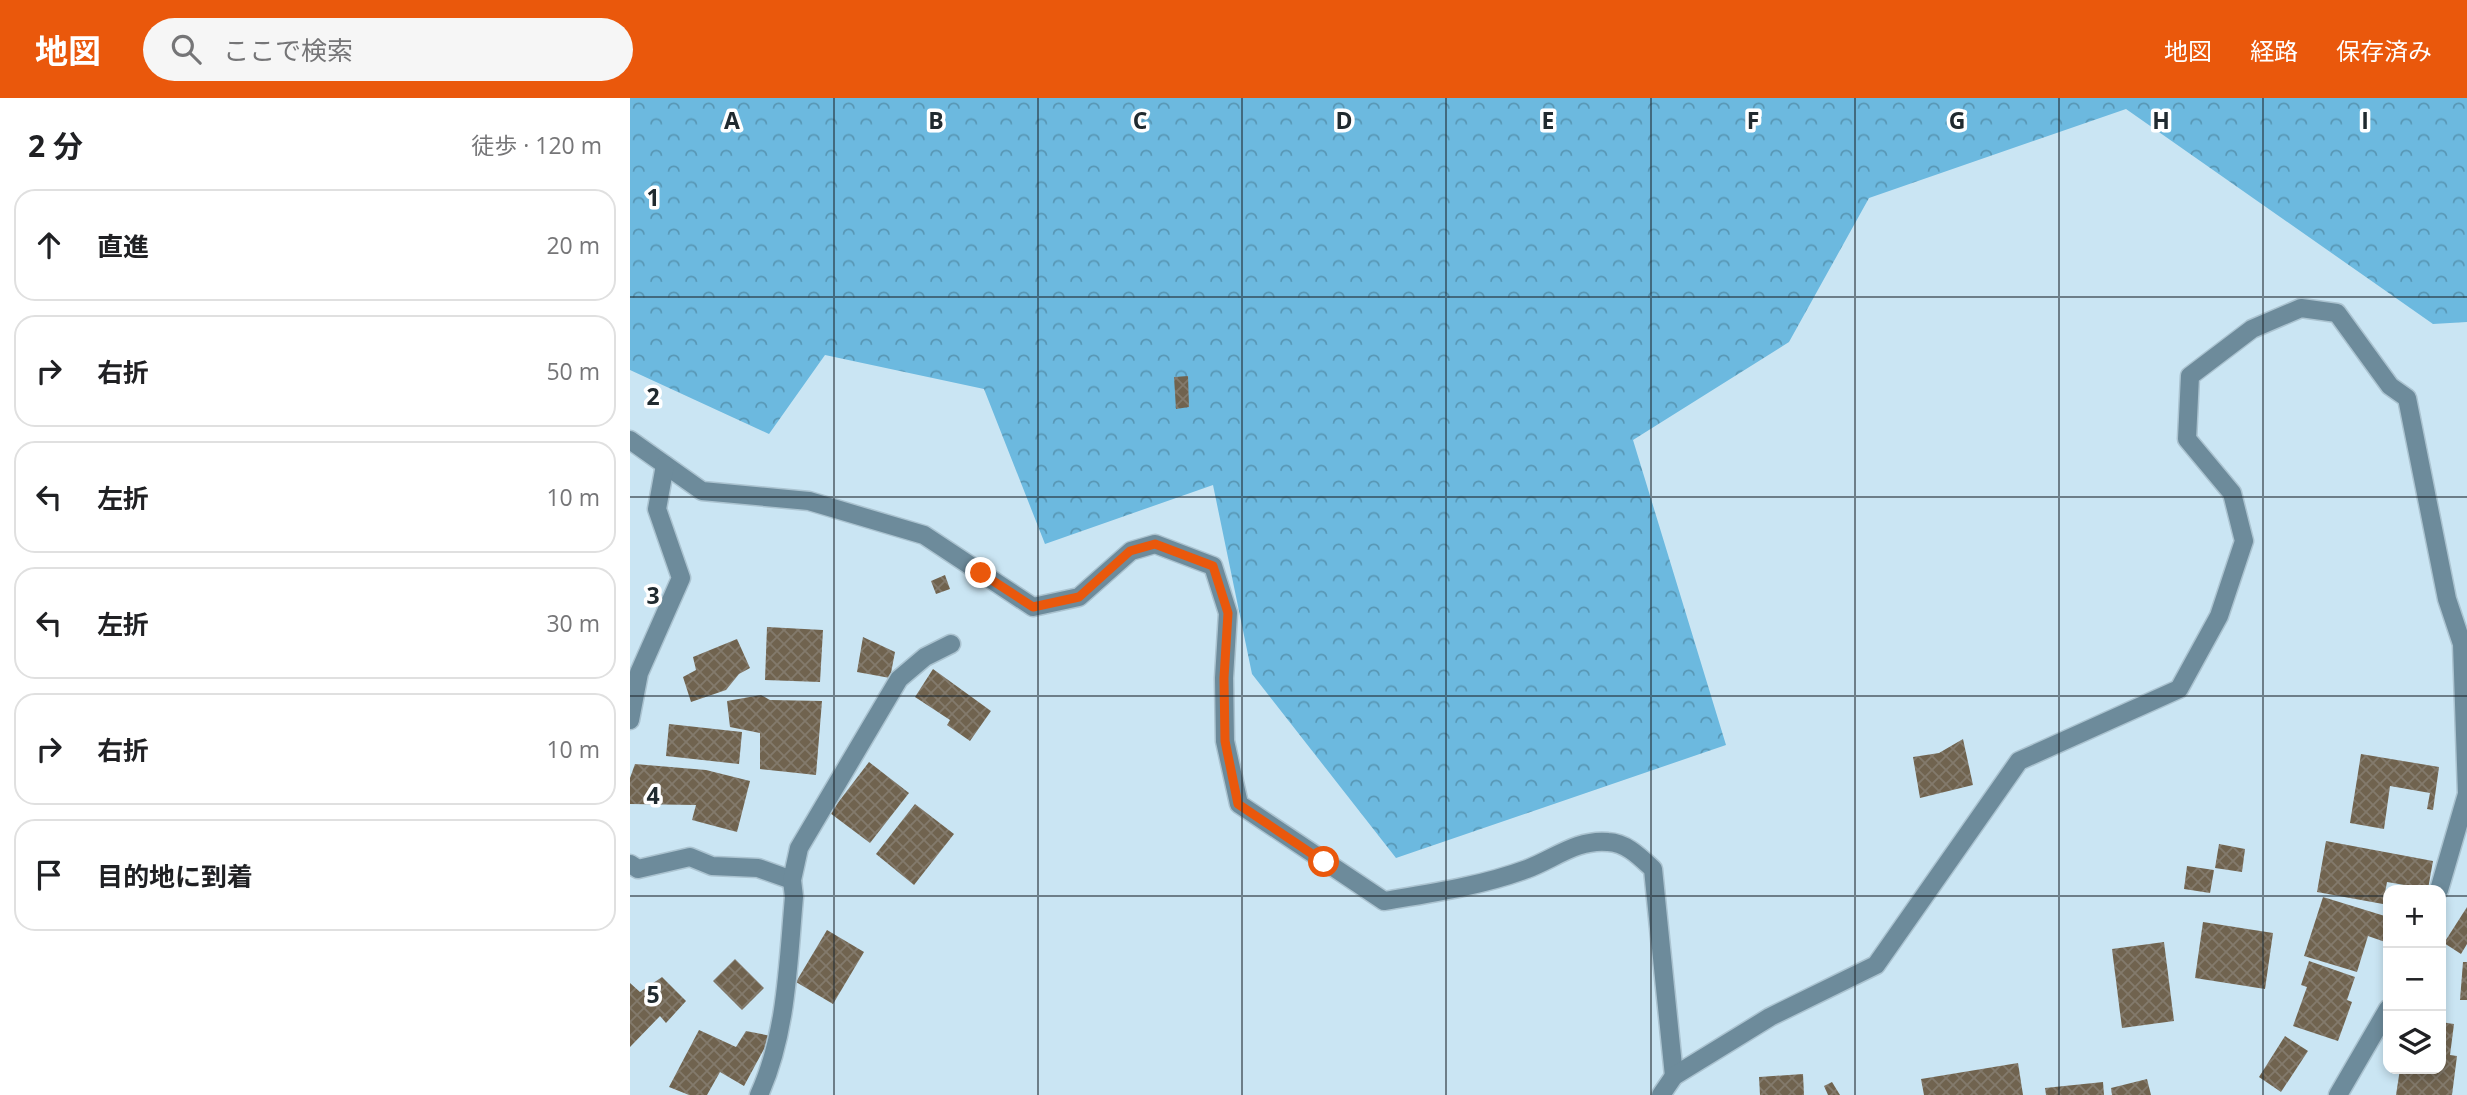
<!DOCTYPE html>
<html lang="ja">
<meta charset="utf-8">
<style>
body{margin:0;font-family:"Open Sans","Noto Sans JP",sans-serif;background:#f6f6f6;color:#202124}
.controls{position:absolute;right:21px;bottom:21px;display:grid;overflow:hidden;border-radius:14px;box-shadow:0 4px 10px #0003}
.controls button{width:63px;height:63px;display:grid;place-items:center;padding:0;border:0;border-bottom:2px solid #e0e0e0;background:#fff;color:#202124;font:35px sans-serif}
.stop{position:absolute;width:21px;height:21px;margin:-16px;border:5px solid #ea580c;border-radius:50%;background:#fff}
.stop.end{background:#ea580c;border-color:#fff;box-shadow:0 2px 7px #0008}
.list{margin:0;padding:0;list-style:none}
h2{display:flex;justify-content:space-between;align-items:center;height:91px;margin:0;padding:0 28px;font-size:30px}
h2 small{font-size:23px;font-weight:400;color:#757577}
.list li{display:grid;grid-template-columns:46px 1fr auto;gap:21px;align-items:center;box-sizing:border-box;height:112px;margin:0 14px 14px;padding:0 14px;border:2px solid #e0e0e0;border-radius:21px}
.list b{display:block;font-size:26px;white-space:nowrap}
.list em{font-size:23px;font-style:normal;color:#757577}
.icon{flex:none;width:38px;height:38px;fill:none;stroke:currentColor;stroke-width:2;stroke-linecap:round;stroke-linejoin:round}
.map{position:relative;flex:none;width:1837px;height:997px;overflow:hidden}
header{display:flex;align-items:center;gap:42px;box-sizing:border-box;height:98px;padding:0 35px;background:#ea580c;color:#fff}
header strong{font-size:33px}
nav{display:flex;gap:38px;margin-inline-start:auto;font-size:24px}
.search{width:490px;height:63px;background:#f6f6f6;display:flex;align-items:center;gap:18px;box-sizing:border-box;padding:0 24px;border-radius:38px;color:#757577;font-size:26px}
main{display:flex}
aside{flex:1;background:#fff}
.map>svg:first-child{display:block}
</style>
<header>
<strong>地図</strong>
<div class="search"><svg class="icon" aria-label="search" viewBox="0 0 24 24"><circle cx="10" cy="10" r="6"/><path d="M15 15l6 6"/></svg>ここで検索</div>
<nav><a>地図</a><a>経路</a><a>保存済み</a></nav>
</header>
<main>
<aside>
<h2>2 分<small>徒歩 · 120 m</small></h2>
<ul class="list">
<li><svg class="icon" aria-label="ahead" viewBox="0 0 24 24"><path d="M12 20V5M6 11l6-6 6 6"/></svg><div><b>直進</b></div><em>20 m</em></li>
<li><svg class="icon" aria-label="right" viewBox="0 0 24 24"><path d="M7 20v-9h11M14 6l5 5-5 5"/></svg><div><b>右折</b></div><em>50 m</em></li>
<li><svg class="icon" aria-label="left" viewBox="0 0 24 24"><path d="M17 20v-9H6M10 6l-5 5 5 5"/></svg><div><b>左折</b></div><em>10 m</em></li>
<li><svg class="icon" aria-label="left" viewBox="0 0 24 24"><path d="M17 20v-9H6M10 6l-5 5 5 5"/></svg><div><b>左折</b></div><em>30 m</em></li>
<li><svg class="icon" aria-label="right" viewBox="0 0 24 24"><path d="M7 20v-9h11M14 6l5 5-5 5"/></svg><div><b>右折</b></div><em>10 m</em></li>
<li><svg class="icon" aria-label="arrive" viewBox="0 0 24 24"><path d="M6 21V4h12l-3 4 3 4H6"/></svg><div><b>目的地に到着</b></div></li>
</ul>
</aside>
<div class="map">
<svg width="1837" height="997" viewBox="0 0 1837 997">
<defs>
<pattern id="forest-crowns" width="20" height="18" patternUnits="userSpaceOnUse" patternTransform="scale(1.75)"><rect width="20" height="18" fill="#6cb9df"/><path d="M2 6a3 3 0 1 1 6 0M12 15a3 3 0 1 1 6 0" fill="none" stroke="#5897b5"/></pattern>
<pattern id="building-cross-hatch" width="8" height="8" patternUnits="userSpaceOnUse" patternTransform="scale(1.75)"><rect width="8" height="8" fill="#70634f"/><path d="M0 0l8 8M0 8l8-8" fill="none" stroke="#837a6c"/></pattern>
</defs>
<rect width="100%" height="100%" fill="#cae5f3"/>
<path fill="url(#forest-crowns)" d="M0 0H1837V224L1803 226 1496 11 1239 100 1159 244 1003 342 1096 647 766 760 622 576 583 387 415 446 354 291 195 257 139 336 0 272Z"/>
<g fill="url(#building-cross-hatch)">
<path d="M558 278 559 309 546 311 544 279Z"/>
<path d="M315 477 320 491 306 496 301 483Z"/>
<path d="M137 529 193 532 190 584 135 582Z"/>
<path d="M233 539 265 554 260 580 227 574Z"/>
<path d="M107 541 120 570 109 576 96 592 61 604 53 579 66 572 63 559Z"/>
<path d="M303 571 361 613 340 643 317 627 320 622 285 599Z"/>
<path d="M131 597 140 602 192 603 186 677 130 671V635L100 629 97 603Z"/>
<path d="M39 626 112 634 109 666 36 658Z"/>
<path d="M1333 641 1343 687 1290 700 1283 659 1309 655Z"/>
<path d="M1731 656 1809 669 1803 712 1797 711 1800 695 1760 688 1754 731 1720 725Z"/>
<path d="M239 664 279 695 240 745 200 715Z"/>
<path d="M5 666 76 672 120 683 107 734 62 722 66 707 0 706V680Z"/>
<path d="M285 706 324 736 284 787 246 756Z"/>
<path d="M1696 743 1803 763 1798 791 1757 784 1753 806 1687 794Z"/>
<path d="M1589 746 1615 751 1612 774 1585 770Z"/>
<path d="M1557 768 1584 772 1580 795 1554 791Z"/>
<path d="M1693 799 1758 819V845L1738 838 1727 874 1674 858Z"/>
<path d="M1837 809V846L1831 856 1814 845Z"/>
<path d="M1573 824 1643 835 1635 891 1565 880Z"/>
<path d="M197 832 234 854 203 906 166 884Z"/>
<path d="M1534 844 1544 923 1492 930 1482 851Z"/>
<path d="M105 861 134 890 112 912 83 883Z"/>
<path d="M1679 863 1725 879 1717 902 1722 904 1708 943 1663 928 1677 889 1671 887Z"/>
<path d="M1833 864H1837V902H1830Z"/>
<path d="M32 879 56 903 36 925 30 918 0 949V885L10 894Z"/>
<path d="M1811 924 1824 926 1820 957 1827 958 1822 997H1766L1770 971H1811Z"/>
<path d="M69 932 106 949 116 933 141 938 114 988 90 974 77 997H59L39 989Z"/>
<path d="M1655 938 1678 953 1651 994 1629 979Z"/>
<path d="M1388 965 1393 997H1294L1291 981Z"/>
<path d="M1173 976 1174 997H1130L1129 979Z"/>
<path d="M1517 981 1521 997H1482L1481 990Z"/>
<path d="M1202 984 1210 997H1198L1194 988Z"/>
<path d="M1473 984 1474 997H1416L1415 990Z"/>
</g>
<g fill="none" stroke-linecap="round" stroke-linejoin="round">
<defs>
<g id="minor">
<path d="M0 342 72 393 179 403 294 437 403 509 449 499 501 453 525 446 583 468 598 515 594 580 595 643 609 706 754 803C802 795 851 788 897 771 924 761 947 741 978 744 997 745 1010 759 1023 771L1044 978"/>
<path d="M0 622 9 575 51 480 27 411 35 367"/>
<path d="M0 766 8 771 60 759 82 768 128 770 162 782"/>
<path d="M129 997C157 935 158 866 164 799L162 782 169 750 269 581 295 559 321 546"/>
<path d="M1031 997 1044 978 1140 919 1246 867 1389 663 1549 591 1589 518 1614 443 1602 395 1557 341 1560 278 1622 231 1671 210 1707 215 1760 288 1777 300 1817 501 1832 546 1837 696 1809 792"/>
<path d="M1708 997 1758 911"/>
</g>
</defs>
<use href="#minor" stroke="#abc3d0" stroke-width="21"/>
<use href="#minor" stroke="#6d8b9b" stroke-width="18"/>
</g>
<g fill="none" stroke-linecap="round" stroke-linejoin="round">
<path stroke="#ea580c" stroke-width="9" d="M351 475 403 509 449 499 500 453 525 446 583 468 598 515 594 580 595 643 608 706 694 764"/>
</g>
<path fill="none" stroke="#202a2f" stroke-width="2" stroke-opacity="0.55" d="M204 0V997M408 0V997M612 0V997M816 0V997M1021 0V997M1225 0V997M1429 0V997M1633 0V997M0 199H1837M0 399H1837M0 598H1837M0 798H1758M1811 798H1837"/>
<g font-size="23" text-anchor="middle" font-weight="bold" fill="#202a2f" stroke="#fff" stroke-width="7" stroke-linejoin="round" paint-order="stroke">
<text x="102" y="31">A</text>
<text x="306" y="31">B</text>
<text x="510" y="31">C</text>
<text x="714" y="31">D</text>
<text x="918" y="31">E</text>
<text x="1123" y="31">F</text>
<text x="1327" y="31">G</text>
<text x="1531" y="31">H</text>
<text x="1735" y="31">I</text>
<text x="23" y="108">1</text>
<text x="23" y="307">2</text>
<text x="23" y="506">3</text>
<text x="23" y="706">4</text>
<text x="23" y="905">5</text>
</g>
</svg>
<div class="controls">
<button>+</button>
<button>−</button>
<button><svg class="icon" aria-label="layers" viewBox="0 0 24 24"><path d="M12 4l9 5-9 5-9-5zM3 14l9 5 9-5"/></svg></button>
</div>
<div class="stop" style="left:694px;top:764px"></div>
<div class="stop end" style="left:351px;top:475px"></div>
</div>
</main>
